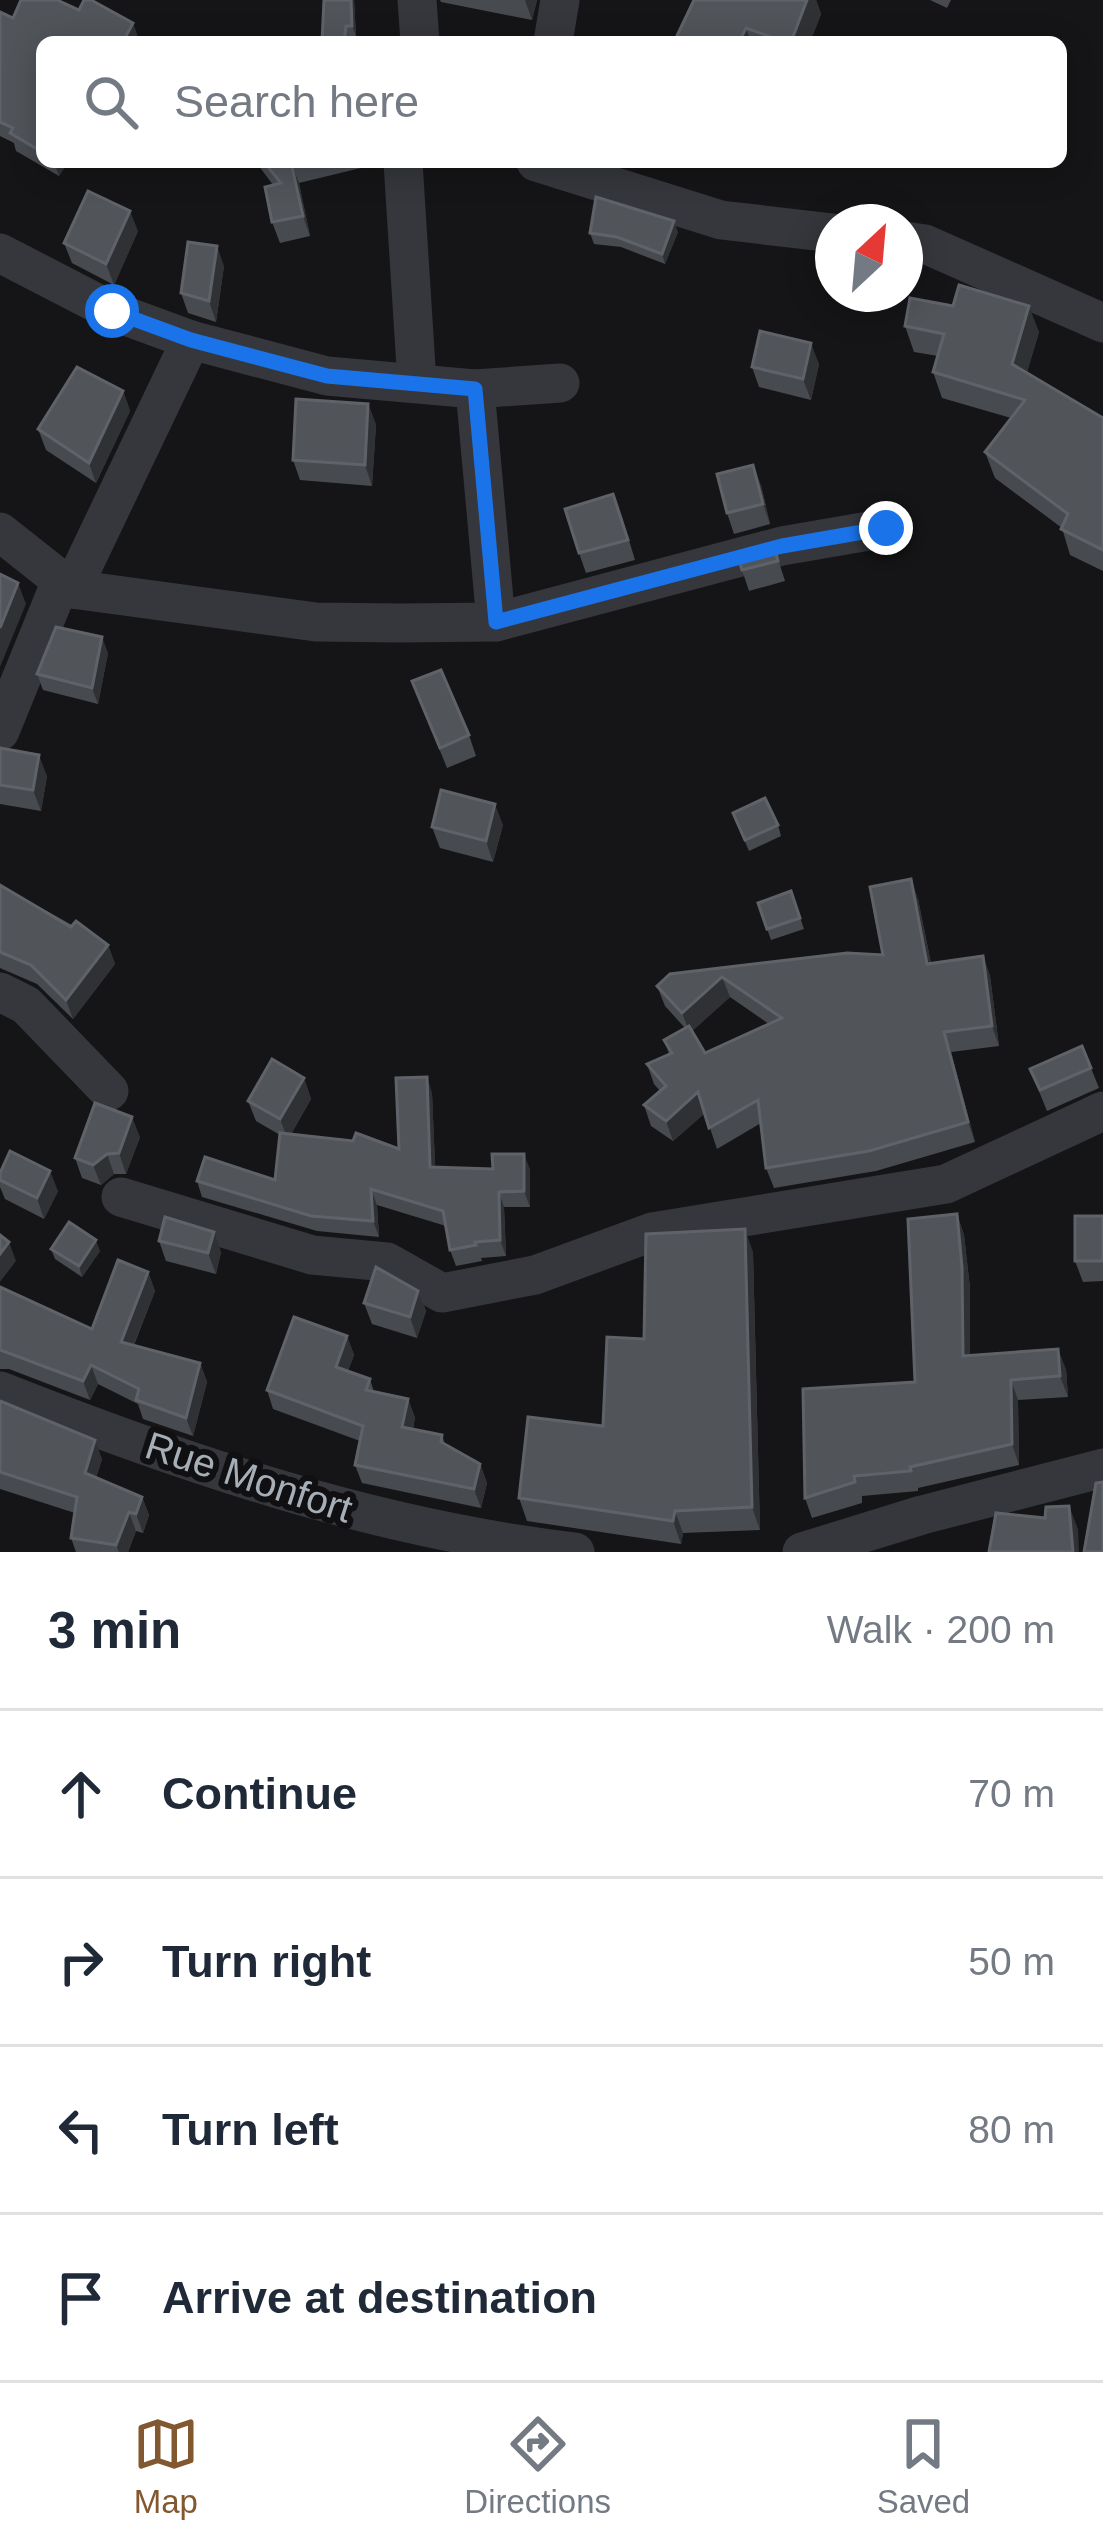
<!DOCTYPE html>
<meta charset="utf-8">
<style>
body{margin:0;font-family:Arial,sans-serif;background:#f2f2f3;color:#1f2937}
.compass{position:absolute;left:815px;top:204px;width:108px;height:108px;border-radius:50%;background:#fff;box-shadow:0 6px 30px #0003;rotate:26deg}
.stop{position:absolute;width:36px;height:36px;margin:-27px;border:9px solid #1a73e8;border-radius:50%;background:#fff}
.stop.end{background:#1a73e8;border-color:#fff;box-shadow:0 3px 12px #0008}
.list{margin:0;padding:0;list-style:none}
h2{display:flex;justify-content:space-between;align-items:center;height:156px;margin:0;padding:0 48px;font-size:51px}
h2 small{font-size:39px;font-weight:400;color:#747a83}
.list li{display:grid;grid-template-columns:78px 1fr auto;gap:36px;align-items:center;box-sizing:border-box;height:168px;padding:0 48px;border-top:3px solid #e0e1e3}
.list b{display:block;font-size:45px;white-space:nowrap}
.list em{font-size:39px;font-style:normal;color:#747a83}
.icon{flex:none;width:66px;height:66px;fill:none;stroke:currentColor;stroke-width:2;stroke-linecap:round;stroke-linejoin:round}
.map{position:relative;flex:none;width:1103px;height:1552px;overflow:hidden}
.search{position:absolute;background:#fff;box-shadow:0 6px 30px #0003;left:36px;right:36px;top:36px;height:132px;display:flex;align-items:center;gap:30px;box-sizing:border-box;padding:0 42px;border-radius:18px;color:#747a83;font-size:45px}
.sheet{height:828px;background:#fff}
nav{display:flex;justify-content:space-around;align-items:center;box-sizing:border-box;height:168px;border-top:3px solid #e0e1e3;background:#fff;font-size:33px;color:#747a83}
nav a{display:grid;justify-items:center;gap:6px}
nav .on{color:#825831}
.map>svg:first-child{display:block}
</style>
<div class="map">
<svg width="1103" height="1552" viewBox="0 0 1103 1552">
<rect width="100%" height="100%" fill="#151517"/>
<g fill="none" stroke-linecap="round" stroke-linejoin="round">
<g stroke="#35373c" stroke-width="39">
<path d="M417 0 420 42"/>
<path d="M553 42 560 0"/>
<path d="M403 162 417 383"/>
<path d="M536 162 721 220 833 233"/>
<path d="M905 241 925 244 1103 323"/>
<path d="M0 253 112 311 191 340"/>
<path d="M475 389 496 622"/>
<path d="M0 532 72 589 316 622 400 623 496 622 782 546 886 528"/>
<path d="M72 589 191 340 327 376 475 389 560 383"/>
<path d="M0 731 61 581"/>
<path d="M0 992 26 1005 109 1091"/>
<path d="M121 1197 312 1255 387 1262 442 1293 535 1275 652 1232 946 1184 1103 1111"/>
<path d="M0 1391C185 1464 376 1529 575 1552"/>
<path d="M802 1552 922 1515 1103 1468"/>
</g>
</g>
<g fill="#474a4f" fill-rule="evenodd">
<path d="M354 0 356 36 322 42Z"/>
<path d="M440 0H537L532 20 441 2Z"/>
<path d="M694 0H816L821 14 810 42H674Z"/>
<path d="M930 0H951L947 8Z"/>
<path d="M79 10 133 23 139 41 42 42V162H68L59 176 16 151 14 143 0 136V12L13 18Z"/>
<path d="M256 162H368L369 166 299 183 310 236 280 243 272 222 273 185Z"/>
<path d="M138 231 114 285 72 263 64 243Z"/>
<path d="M678 232 665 264 621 247 594 244 590 233Z"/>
<path d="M224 266 216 322 188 313 181 293Z"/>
<path d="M905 326 1039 332 1027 372 1103 418V571L1070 555 1062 528 995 478 985 452 1011 418 942 398 933 372 938 356 914 352Z"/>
<path d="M819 364 811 400 759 387 752 367Z"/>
<path d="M123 391 130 411 96 483 46 450 38 429Z"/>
<path d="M368 404 376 425 372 486 300 480 293 460Z"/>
<path d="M761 485 770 524 734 534 727 513Z"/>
<path d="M621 514 635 560 586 573 579 553Z"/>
<path d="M775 550 785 581 749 591 742 570Z"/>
<path d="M108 653 98 704 43 690 37 674Z"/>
<path d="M412 681 469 735 476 756 447 768Z"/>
<path d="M0 748 47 776 41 811 0 804Z"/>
<path d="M733 814 778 825 781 836 749 851Z"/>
<path d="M503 825 493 862 440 848 432 827Z"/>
<path d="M0 885 108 945 115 964 73 1019 37 984 0 968Z"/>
<path d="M791 891 804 929 771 940 758 903Z"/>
<path d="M918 899 931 963 983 956 990 976 999 1046 951 1052 975 1142 876 1171 774 1188 766 1168 761 1123 717 1149 705 1113 673 1141 651 1126 644 1105 660 1091 654 1084 647 1064 669 1054 664 1040 685 1028 665 1006 657 986 883 955ZM730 997 769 1024 705 1053 692 1031Z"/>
<path d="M1091 1068 1099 1088 1047 1111 1030 1069Z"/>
<path d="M304 1078 311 1099 291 1134 399 1149 432 1093 435 1167 530 1169V1207H504L506 1256 481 1258 482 1261 456 1266 450 1250 446 1226 377 1205 379 1237 317 1231 202 1197 197 1181 275 1180 280 1135 256 1121 248 1101Z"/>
<path d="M140 1137 126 1174H114L101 1185 82 1178 75 1158Z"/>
<path d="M0 1173 58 1191 44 1219 5 1199 0 1187Z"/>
<path d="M957 1214 964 1235 970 1288V1355L1066 1369 1068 1397 1018 1400 1019 1465 918 1488V1491L862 1496V1503L812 1518 805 1498 915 1382Z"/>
<path d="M1103 1216V1281L1083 1282 1075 1261Z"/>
<path d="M159 1241 221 1252 216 1274 166 1261Z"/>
<path d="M51 1249 100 1251 82 1277 55 1259Z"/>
<path d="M753 1252 760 1530 683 1533 681 1544 527 1521 519 1498 603 1426 644 1339Z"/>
<path d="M148 1272 155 1291 134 1345 200 1363 207 1382 193 1436 143 1419 138 1404 98 1384 90 1400 9 1369H0V1287L92 1329Z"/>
<path d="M418 1291 426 1311 417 1338 372 1324 364 1303Z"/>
<path d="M347 1336 354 1355 348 1371 370 1379 374 1392 408 1399 415 1418 413 1429 442 1435 445 1444 480 1464 487 1483 481 1508 362 1483 355 1465 360 1441 273 1409 267 1390Z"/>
<path d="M0 1401 102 1459 96 1478 142 1497 149 1515 143 1533 136 1531 128 1552H76L71 1538 75 1513 0 1489Z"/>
</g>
<g fill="#2f3134">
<path d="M351 0H354L356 36 352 26Z"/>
<path d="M525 0H537L532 20Z"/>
<path d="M807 0H816L821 14 810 42H791Z"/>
<path d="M133 23 139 41 126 42 125 38Z"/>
<path d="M746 28 751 42H739Z"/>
<path d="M54 162H68L59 176Z"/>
<path d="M291 162 299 183 310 236 303 216Z"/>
<path d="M130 211 138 231 114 285 106 264Z"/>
<path d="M674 221 678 232 665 264 662 254Z"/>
<path d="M217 246 224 266 216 322 209 301Z"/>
<path d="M1029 306 1039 332 1022 389 1012 364Z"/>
<path d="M811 343 819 364 811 400 803 379Z"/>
<path d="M123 391 130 411 96 483 89 463Z"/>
<path d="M368 404 376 425 372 486 365 465Z"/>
<path d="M753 465 761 485 770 524 763 504Z"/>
<path d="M18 583 26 604 0 667V628Z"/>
<path d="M102 637 108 653 98 704 92 688Z"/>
<path d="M39 755 47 776 41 811 33 790Z"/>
<path d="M495 804 503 825 493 862 486 841Z"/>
<path d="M911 879 918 899 935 984 927 964Z"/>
<path d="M108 945 115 964 73 1019 66 1000Z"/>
<path d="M983 956 990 976 999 1046 992 1026Z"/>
<path d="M722 977 730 997 690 1033 682 1013Z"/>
<path d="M944 1032 951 1052 975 1142 968 1122Z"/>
<path d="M427 1077 432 1093 436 1182 430 1167Z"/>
<path d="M304 1078 311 1099 288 1140 280 1119Z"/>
<path d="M698 1092 706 1112 673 1141 666 1121Z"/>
<path d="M132 1117 140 1137 126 1174 119 1153Z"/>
<path d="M107 1154 114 1174 101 1185 93 1165Z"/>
<path d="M524 1154 530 1169V1207L524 1191Z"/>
<path d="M50 1171 58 1191 44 1219 37 1198Z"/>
<path d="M371 1189 377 1205 379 1237 373 1221Z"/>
<path d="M499 1192 504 1207 506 1256 500 1240Z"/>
<path d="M957 1214 964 1235 970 1288V1376L963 1356Z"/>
<path d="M745 1229 753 1252 760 1530 752 1507Z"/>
<path d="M214 1232 221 1252 216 1274 208 1253Z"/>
<path d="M96 1240 100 1251 82 1277 79 1266Z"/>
<path d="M9 1242 16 1261 0 1282V1254Z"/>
<path d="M148 1272 155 1291 127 1361 121 1342Z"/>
<path d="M418 1291 426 1311 417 1338 410 1317Z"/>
<path d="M347 1336 354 1355 342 1386 336 1367Z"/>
<path d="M1058 1349 1066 1369 1068 1397 1060 1376Z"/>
<path d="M200 1363 207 1382 193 1436 186 1418Z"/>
<path d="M91 1365 98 1384 90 1400 83 1381Z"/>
<path d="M1011 1380 1018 1400 1019 1465 1012 1444Z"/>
<path d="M408 1399 415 1418 409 1446 402 1427Z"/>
<path d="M95 1440 102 1459 92 1492 85 1473Z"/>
<path d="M480 1464 487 1483 481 1508 474 1489Z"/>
<path d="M142 1497 149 1515 143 1533 136 1514Z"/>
<path d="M1069 1506 1078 1529 1079 1552H1073Z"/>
<path d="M675 1511 683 1533 681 1544 673 1521Z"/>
<path d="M129 1512 136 1531 128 1552H119L116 1545Z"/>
</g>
<g fill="#51555a" stroke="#5f6369" stroke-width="3">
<path d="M21 0H57L79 10 84 0H91L133 23 125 38 133 42H42V152L10 133 13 128 0 122V12L13 18Z"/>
<path d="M324 0H351L352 26H346L344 42H322Z"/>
<path d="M694 0H807L791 42H785L746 28 739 42H674Z"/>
<path d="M264 162H291L303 216 272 222 265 187 281 183Z"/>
<path d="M88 191 130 211 106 264 64 243Z"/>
<path d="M596 197 674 221 662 254 617 237 590 233Z"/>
<path d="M188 242 217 246 209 301 181 293Z"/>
<path d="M959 285 1029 306 1012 364 1103 418V550L1061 529 1068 514 985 452 1025 400 933 372 944 334 905 326 910 298 953 306Z"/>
<path d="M760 331 811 343 803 379 752 367Z"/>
<path d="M77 367 123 391 89 463 38 429Z"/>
<path d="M296 399 368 404 365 465 293 460Z"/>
<path d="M753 465 763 504 727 513 717 474Z"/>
<path d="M613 494 628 540 579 553 565 509Z"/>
<path d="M775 550 778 561 742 570 739 560Z"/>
<path d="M0 574 18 583 0 628Z"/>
<path d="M56 627 102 637 92 688 37 674Z"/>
<path d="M441 670 469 735 440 748 412 681Z"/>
<path d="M0 748 39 755 33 790 0 785Z"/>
<path d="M441 790 495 804 486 841 432 827Z"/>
<path d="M765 798 778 825 745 840 733 813Z"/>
<path d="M911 879 927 964 983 956 992 1026 944 1032 968 1122 869 1151 766 1168 758 1100 709 1128 698 1092 666 1121 644 1105 666 1086 647 1064 672 1053 664 1040 689 1026 705 1053 782 1018 722 977 682 1013 657 986 670 974 847 953 883 955 870 887Z"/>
<path d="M0 885 71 927 76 921 108 945 66 1000 31 965 0 952Z"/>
<path d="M791 891 800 918 767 929 758 903Z"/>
<path d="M1082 1046 1091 1068 1040 1090 1030 1069Z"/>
<path d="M272 1059 304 1078 280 1119 248 1101Z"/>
<path d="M427 1077 430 1167 493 1169 492 1154H524V1191L499 1192 500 1240 475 1242 476 1245 450 1250 443 1211 371 1189 373 1221 311 1216 197 1181 205 1157 275 1180 280 1133 353 1141 356 1133 399 1149 396 1078Z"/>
<path d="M95 1103 132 1117 119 1153 107 1154 93 1165 75 1158Z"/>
<path d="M10 1151 50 1171 37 1198 0 1180V1173Z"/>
<path d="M957 1214 962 1267 963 1356 1058 1349 1060 1376 1011 1380 1012 1444 910 1467 911 1471 854 1476 855 1482 805 1498 803 1389 915 1382 908 1219Z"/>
<rect x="1075" y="1216" width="28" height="45"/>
<path d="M165 1217 214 1232 208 1253 159 1241Z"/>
<path d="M69 1222 96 1240 79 1266 51 1249Z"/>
<path d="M745 1229 752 1507 675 1511 673 1521 519 1498 528 1417 603 1426 607 1337 644 1339 646 1234Z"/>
<path d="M0 1235 9 1242 0 1254Z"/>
<path d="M118 1260 148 1272 121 1342 200 1363 186 1418 136 1400 139 1389 91 1365 83 1381 0 1350V1287L92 1329Z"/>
<path d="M376 1267 418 1291 410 1317 364 1303Z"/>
<path d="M294 1317 347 1336 336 1367 370 1379 366 1390 408 1399 402 1427 442 1435 441 1442 480 1464 474 1489 355 1465 363 1426 267 1390Z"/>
<path d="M0 1401 95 1440 85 1473 142 1497 136 1514 129 1512 116 1545 71 1538 77 1497 0 1472Z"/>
<path d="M1103 1482V1552H1084L1096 1483Z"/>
<path d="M1069 1506 1073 1552H989L996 1513 1045 1518 1046 1507Z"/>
</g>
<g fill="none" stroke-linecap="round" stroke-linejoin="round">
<path stroke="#1a73e8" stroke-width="15" d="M112 311 191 340 327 376 475 389 496 622 782 546 886 528"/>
</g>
<g text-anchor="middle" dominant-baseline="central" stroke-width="12" stroke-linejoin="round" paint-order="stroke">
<g font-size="39" fill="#a6aeb7" stroke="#101012">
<text transform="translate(249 1477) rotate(18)">Rue Monfort</text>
</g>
</g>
</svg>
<svg class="compass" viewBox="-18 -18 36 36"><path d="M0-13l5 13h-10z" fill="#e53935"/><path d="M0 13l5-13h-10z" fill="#747a83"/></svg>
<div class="stop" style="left:112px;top:311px"></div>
<div class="stop end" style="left:886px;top:528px"></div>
<div class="search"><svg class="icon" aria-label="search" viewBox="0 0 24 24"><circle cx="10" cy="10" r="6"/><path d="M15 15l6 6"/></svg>Search here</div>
</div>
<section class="sheet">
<h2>3 min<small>Walk · 200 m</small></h2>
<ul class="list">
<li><svg class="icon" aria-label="ahead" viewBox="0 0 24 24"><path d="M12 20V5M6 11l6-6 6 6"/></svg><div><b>Continue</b></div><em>70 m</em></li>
<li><svg class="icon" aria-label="right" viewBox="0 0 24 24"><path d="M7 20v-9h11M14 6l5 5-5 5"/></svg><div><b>Turn right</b></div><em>50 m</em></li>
<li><svg class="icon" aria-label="left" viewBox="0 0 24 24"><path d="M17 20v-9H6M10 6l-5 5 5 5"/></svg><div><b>Turn left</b></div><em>80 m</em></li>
<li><svg class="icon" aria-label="arrive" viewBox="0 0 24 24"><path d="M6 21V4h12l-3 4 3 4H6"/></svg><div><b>Arrive at destination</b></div></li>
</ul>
</section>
<nav>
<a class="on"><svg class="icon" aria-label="map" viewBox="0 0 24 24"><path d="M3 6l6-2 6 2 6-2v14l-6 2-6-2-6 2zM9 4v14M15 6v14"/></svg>Map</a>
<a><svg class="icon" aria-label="directions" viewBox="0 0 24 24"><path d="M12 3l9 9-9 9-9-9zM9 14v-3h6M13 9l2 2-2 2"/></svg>Directions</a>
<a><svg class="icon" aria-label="saved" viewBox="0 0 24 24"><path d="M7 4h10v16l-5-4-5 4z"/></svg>Saved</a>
</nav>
